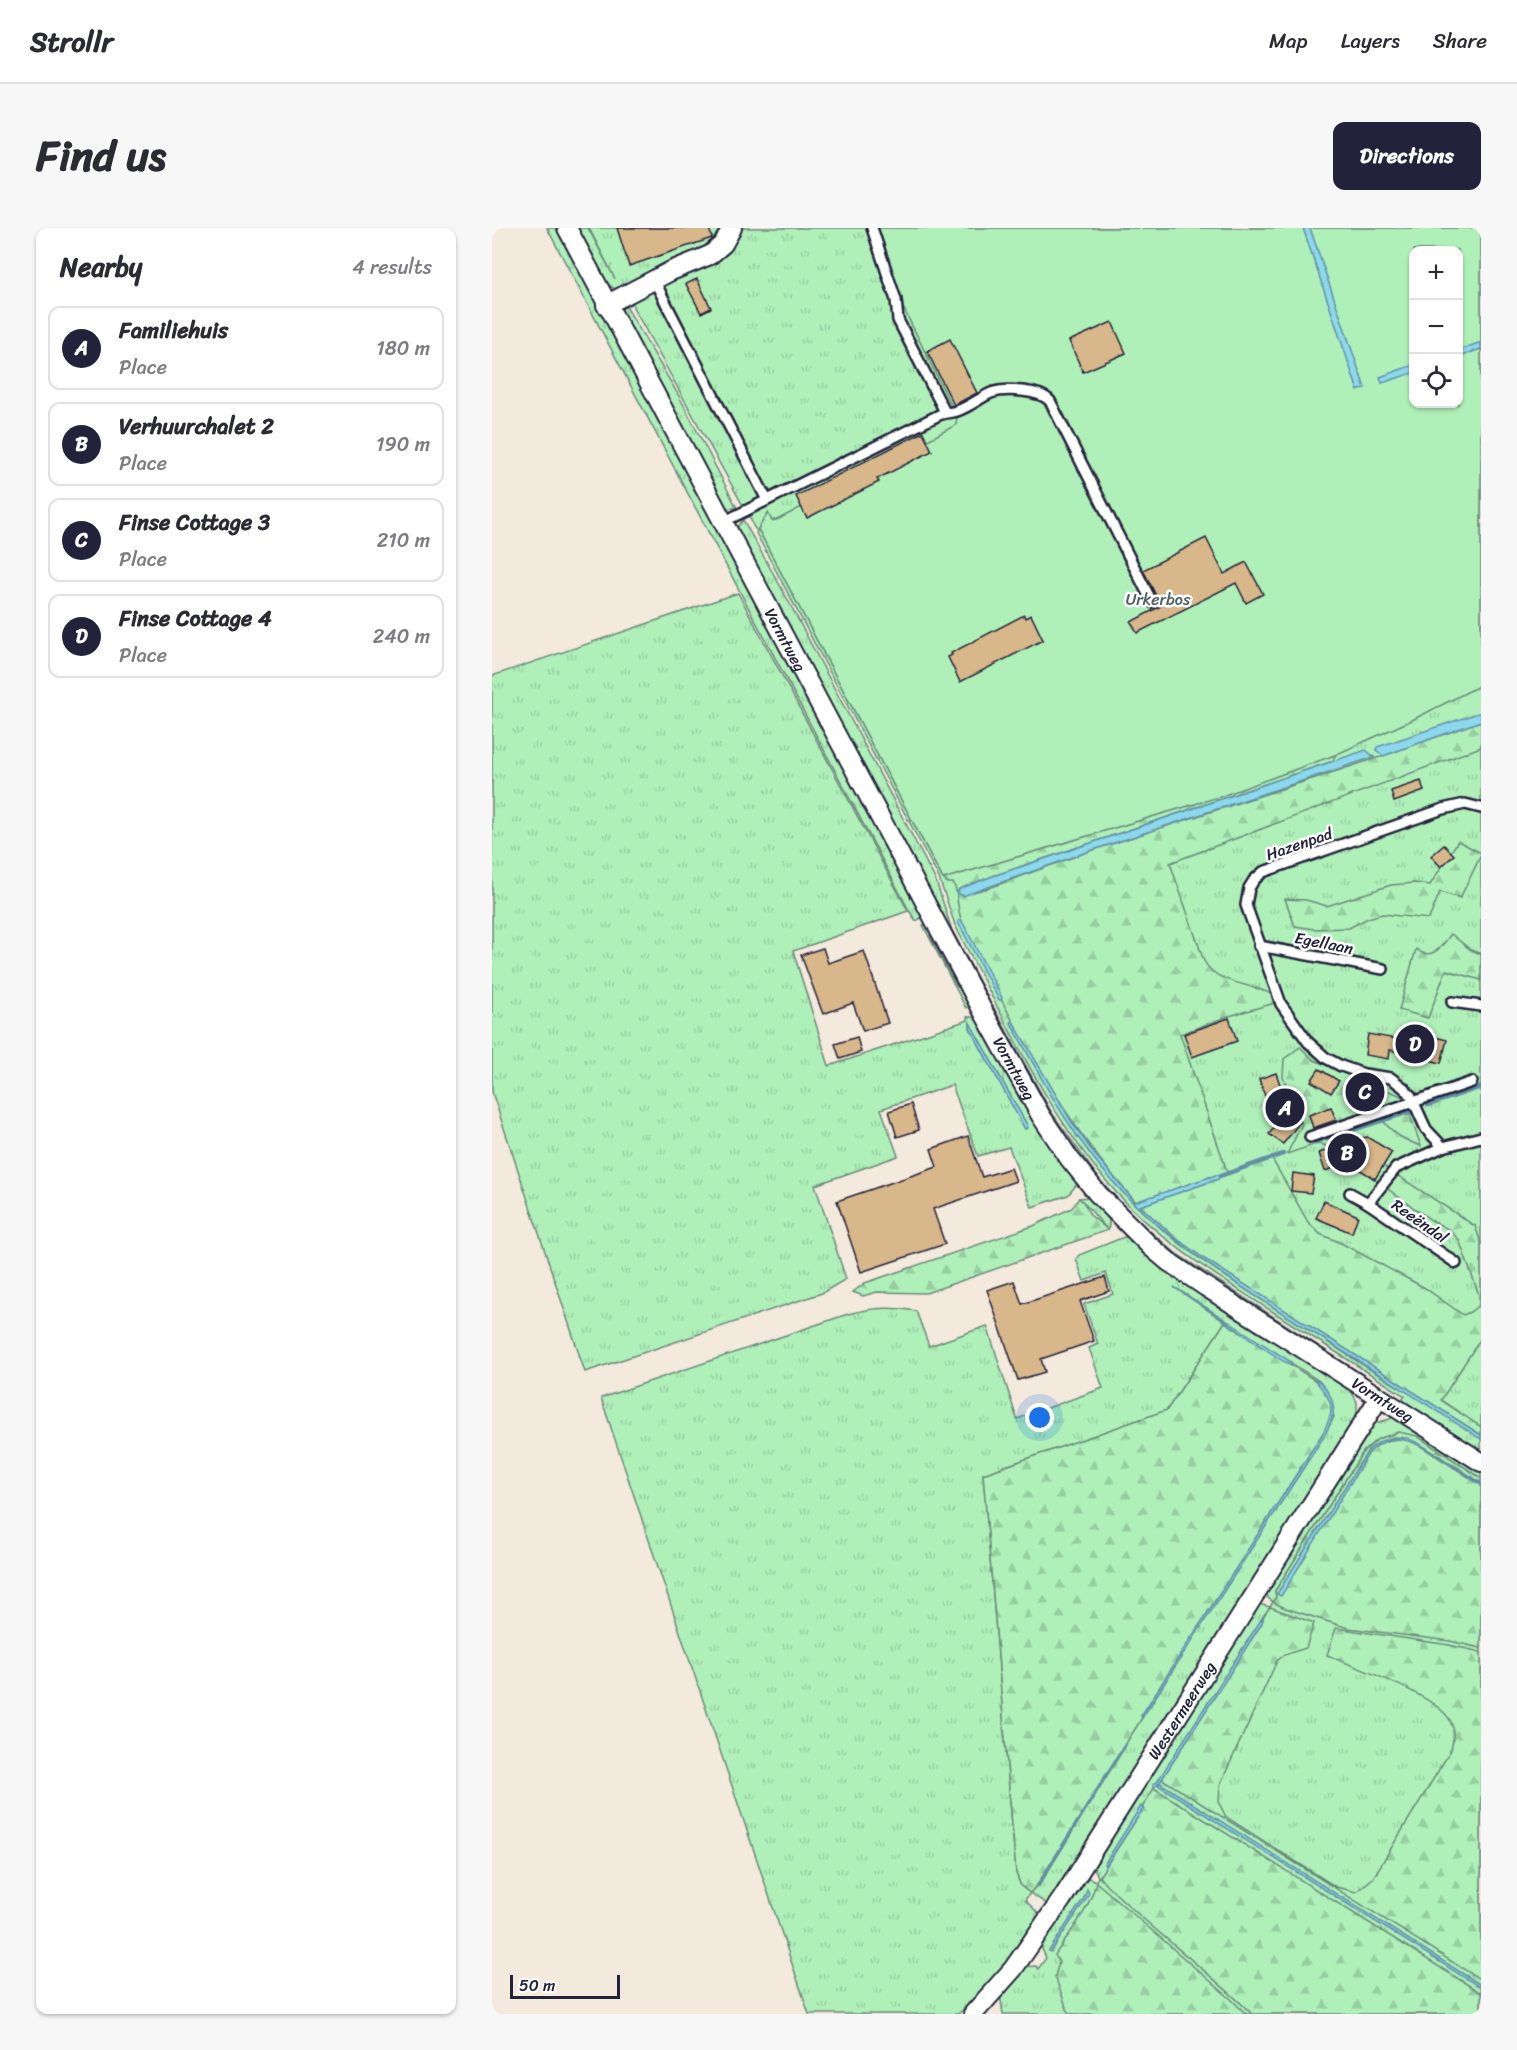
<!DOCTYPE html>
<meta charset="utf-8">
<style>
body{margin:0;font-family:Sriracha,sans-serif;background:#f7f7f7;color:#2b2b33}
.controls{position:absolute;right:18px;top:18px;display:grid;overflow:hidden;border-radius:12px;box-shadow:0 2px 4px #0004}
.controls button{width:54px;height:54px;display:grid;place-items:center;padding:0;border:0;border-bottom:2px solid #e1e1e2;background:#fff;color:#2b2b33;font:30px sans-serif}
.scale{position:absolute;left:18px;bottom:15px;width:110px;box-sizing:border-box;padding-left:6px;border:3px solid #22223b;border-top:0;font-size:16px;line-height:21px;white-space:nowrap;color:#22223b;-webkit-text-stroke:4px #fff;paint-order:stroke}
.you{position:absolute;left:548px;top:1190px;width:21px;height:21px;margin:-15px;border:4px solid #fff;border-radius:50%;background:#1a73e8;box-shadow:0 0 0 9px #1a73e833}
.badge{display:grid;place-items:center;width:39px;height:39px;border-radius:50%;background:#22223b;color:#fff;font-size:20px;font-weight:700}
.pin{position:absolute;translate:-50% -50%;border:3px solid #fff;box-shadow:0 2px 6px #0006}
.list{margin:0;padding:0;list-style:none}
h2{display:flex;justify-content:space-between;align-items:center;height:78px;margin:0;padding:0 24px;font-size:26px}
h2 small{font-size:20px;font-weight:400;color:#7c7c81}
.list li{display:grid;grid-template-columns:39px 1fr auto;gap:18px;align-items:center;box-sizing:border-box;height:84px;margin:0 12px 12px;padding:0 12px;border:2px solid #e1e1e2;border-radius:12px}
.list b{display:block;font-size:22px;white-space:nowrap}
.list p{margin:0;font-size:20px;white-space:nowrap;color:#7c7c81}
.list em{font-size:20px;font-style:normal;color:#7c7c81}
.icon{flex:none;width:33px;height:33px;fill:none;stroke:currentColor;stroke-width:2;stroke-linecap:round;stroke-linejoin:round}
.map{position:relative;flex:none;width:989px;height:1786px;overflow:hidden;border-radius:12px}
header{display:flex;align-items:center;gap:36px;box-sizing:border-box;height:84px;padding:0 30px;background:#fff;border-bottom:2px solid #e1e1e2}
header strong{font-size:28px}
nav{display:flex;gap:33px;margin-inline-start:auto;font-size:21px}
.intro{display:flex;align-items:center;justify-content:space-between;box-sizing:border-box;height:144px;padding:0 36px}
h1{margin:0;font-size:42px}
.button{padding:15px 27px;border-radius:12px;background:#22223b;color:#fff;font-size:21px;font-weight:700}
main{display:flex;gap:36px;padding:0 36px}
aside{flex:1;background:#fff;border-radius:12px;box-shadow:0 2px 4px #0004}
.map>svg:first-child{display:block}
</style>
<header>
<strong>Strollr</strong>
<nav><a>Map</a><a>Layers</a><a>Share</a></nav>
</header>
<div class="intro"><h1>Find us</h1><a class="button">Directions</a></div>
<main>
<aside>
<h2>Nearby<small>4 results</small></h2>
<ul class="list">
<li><span class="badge">A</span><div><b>Familiehuis</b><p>Place</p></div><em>180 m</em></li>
<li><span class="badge">B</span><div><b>Verhuurchalet 2</b><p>Place</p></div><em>190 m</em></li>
<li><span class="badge">C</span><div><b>Finse Cottage 3</b><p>Place</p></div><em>210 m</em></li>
<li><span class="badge">D</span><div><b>Finse Cottage 4</b><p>Place</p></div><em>240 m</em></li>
</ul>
</aside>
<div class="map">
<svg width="989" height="1786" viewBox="0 0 989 1786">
<defs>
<pattern id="grass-tufts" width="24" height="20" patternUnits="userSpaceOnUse" patternTransform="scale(1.5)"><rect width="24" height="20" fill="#aff0b9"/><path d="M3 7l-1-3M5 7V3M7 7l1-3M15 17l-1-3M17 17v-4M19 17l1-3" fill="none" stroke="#96cea0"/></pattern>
<pattern id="forest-firs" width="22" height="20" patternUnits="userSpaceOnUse" patternTransform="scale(1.5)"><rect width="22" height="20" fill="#aff0b9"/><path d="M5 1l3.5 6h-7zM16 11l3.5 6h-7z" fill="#96cea0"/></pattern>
</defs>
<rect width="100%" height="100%" fill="#f3e9dc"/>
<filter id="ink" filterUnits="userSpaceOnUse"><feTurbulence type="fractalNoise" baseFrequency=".0167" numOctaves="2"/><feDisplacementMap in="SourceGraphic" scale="12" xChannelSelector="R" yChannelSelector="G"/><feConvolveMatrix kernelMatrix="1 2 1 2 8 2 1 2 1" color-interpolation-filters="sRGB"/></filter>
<g filter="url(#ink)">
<g fill="url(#grass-tufts)" stroke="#68897a" stroke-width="1.5" fill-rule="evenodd">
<path d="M55 0H67L432 685 431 689 424 693 418 684Z"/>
<path d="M82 0H96L123 51 97 0H989V1786H511L508 1766 530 1739 544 1738 546 1741 554 1730 547 1714 594 1649 604 1653 606 1649 600 1634 763 1377 767 1376 778 1379 781 1374 776 1370 773 1361 878 1201 884 1195 898 1191 907 1177 905 1175 913 1168C868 1139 823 1111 778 1082 723 1047 668 1013 623 963 558 890 517 800 472 715L463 697 447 650 264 305 265 303 261 298 259 292 141 79 140 72 112 54ZM922 22H966V176H922ZM519 795 584 904 644 977 693 1018 769 1070 916 1164C880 1145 846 1120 811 1098 739 1053 666 1009 611 942 574 897 547 846 519 795ZM884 1212 784 1369 783 1363 871 1224Z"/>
<path d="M131 76 135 80 187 168 245 280H234L129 82Z"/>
<path d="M251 292 290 361 444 653 460 702 497 772 491 775 244 301Z"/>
<path d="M246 365 416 683 301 723 337 838 476 792 475 789H488L584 949 585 956 576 967 540 979 517 919 486 928 460 857 389 881 406 928 323 957 354 1051 330 1065 93 1144 0 864V448ZM478 795 536 899V900L533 901 478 800Z"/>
<path d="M431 697H436L442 703 438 708 465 759 472 758 478 777 474 780Z"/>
<path d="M501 778 560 885 606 949 604 954 581 926 494 780Z"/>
<path d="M612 956 643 990 685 1026 876 1150 874 1155 693 1039 607 957Z"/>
<path d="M596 969H601C610 979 621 989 616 1002 605 991 598 980 587 970Z"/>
<path d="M632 1009 637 1010 858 1161 865 1174V1188L558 1678 538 1665 533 1672 551 1690 509 1747 466 1786H317L109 1170 353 1087C377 1080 398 1078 424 1083L437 1118 495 1098 525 1191 611 1160 597 1120 606 1116 592 1076 621 1066 614 1045 592 1053 584 1031 587 1027ZM682 1059 827 1153 842 1189 832 1208 633 1516 634 1517 547 1658 545 1657 538 1665 529 1658 524 1645 491 1246 675 1182 733 1094Z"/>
</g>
<g fill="url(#forest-firs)" stroke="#68897a" stroke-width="1.5">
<path d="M276 285 280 293 287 291 843 527 841 533 501 648 467 661 466 663 469 667 497 660 598 623 891 528 989 493V519L678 635 712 733C726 758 759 754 781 767L783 775 737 788 688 806 736 946 780 931 816 994 828 1006 847 1014 933 1060 971 1087 978 1084 987 1077V1067L967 1012 958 1002 939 992 875 946 849 924 827 915 795 926 810 896 791 849 792 831 808 819 822 832 907 867 912 871 929 918C912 912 903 907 891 893L851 907 864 914 891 938 983 998 989 1015V1110L949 1172 989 1199V1207L714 1032 685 1011 648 978 726 951 727 948 724 947 644 974C571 895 522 798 474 703 470 695 467 686 466 677 464 668 466 663 461 655H456L451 651 266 301Z"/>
<path d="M966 613 989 625V627L968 670 948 664 937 691 890 686 876 690 857 700 822 701 803 698 793 671 814 672 835 678 899 657 922 655 938 657Z"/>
<path d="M959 706 979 722 989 726V752L954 742 936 790 907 782 924 721C940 734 950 718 959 706Z"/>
<path d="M587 970 592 975 598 987 616 1002 434 1065 385 1064 371 1068 361 1064 373 1055 541 998 580 980Z"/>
<path d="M733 1094 824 1153 834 1163 839 1175V1189L831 1205 649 1488 650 1490 545 1657 538 1665 529 1658 524 1645 491 1246 675 1182Z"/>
<path d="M906 1204 925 1208 989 1250V1255C976 1246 962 1238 949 1229 922 1212 906 1200 877 1221L785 1366 789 1367 878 1223C891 1211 907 1208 924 1215L989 1257V1420L958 1413 856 1400 793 1380 781 1374 784 1369 783 1363 871 1224 886 1211Z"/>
<path d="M778 1379 822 1395 814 1420 792 1427 785 1433 728 1557 727 1575 734 1589 844 1659 864 1664 881 1650 959 1522C961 1514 963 1503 959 1494 946 1467 864 1440 835 1427L844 1400 957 1417 989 1424V1752L670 1551 770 1395 772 1387Z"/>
<path d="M662 1560 989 1765V1786H760C711 1738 654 1698 607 1649L651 1581V1578Z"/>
<path d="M604 1654 739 1771 754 1786H577L563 1749 567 1734 563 1727C578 1704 598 1681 604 1654Z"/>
</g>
<path fill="#aff0b9" stroke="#68897a" stroke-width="1.5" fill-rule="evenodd" d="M382 0H989V457L920 492 843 527 730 568 451 651 266 301 276 285 280 293 287 291 464 197 465 189 405 67ZM922 22H966V176H922Z"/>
<g fill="#8cd8ec" stroke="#628fa5" stroke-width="1.5">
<path d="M811 0H818L873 160 866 163Z"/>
<path d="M989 114V121L967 129V122Z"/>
<path d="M921 137V145L890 155 888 149Z"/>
<path d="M989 484V493L891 528 884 522 885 519Z"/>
<path d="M874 522 882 529 598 623 471 668 466 665 467 661 501 648Z"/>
<path d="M467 692 470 693 510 770 509 772H507L466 694Z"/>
<path d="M520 792 581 896 604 928 643 974 724 947 728 948 726 951 648 978 685 1011 714 1032 989 1207V1211C926 1171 863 1131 800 1091 732 1048 663 1005 611 942 574 898 547 846 519 795Z"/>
<path d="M478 795 536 899 533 901 478 800Z"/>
<path d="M682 1059 799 1134V1136L791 1133Z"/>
<path d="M824 1153H827C846 1173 845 1185 832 1208L650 1490 649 1488 831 1205C845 1178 840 1174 824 1153Z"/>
<path d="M904 1209 915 1210 926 1215 989 1255V1257C970 1245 928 1212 907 1211 896 1210 886 1216 878 1223L789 1368 785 1366 877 1221 889 1213Z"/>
<path d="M772 1387 770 1395 670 1551 665 1557 661 1559V1556L665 1554Z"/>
<path d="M634 1516 547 1658H545L632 1517Z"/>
<path d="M668 1555 989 1757V1760L666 1557Z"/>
<path d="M649 1578 651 1581 613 1639V1635Z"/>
<path d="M595 1661 597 1665 594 1671 559 1724 557 1723 592 1670Z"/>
</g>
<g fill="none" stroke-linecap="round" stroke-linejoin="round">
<g stroke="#628fa5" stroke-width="4.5">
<path d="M936 877 989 859"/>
<path d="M819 915 920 883"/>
<path d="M728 948 791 926"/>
</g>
</g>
<g fill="#d8b78b" stroke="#22223b" stroke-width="1.5">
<path d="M125 0H217L220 10 137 38Z"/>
<path d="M205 51 219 80 209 85 194 56Z"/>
<path d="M620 94 634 125 591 144 577 113Z"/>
<path d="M458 111 485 165 462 177 435 123Z"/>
<path d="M431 204 440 223 385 251 387 254 315 290 313 287 304 268Z"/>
<path d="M714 310 732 346 754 334 771 366 754 375 744 355 645 405 639 394 669 378 651 342Z"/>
<path d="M532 387 533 390 539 387 551 412 468 454 456 429 460 427 459 425Z"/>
<path d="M929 553 932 563 902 574 899 563Z"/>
<path d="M952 617 962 627 949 639 939 628Z"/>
<path d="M331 720 336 735 372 723 396 795 371 803 361 775 331 786 309 727Z"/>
<path d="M737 790 745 813 700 829 692 806Z"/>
<path d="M919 803 955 812 949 835 898 822 897 831 873 827 876 806 916 813Z"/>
<path d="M365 809 369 824 348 831 343 816Z"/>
<path d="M827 841 847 853 839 865 819 853Z"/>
<path d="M784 845 790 862 795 860 808 894 791 916 777 906 789 891 780 866 773 868 767 851Z"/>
<path d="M867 852 887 865 879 877 859 864Z"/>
<path d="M419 876 427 902 405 909 397 883Z"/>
<path d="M839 879 844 892 821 900 817 887Z"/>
<path d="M476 908 490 949 519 940 524 953 441 981 453 1016 369 1044 345 973 445 939 439 921Z"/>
<path d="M875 909 900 924 883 951 857 935 833 943 827 925 869 910Z"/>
<path d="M801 945 822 948 819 965 799 963Z"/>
<path d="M832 973 866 988 860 1005 824 990Z"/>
<path d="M613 1049 617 1063 588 1073 602 1113 549 1131 553 1144 526 1152 495 1062 522 1053 530 1076Z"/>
</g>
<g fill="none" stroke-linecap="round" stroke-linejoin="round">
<defs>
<g id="lane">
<path d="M380 0 404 72 406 92 453 184"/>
<path d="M162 52 275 272"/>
<path d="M231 294 447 187C453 184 459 185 465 183 477 179 488 170 499 165 513 160 548 162 558 173L660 374"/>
<path d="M989 580 973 576 951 581 771 644 762 652 757 660 754 677 789 776 816 814 834 830 849 838 872 846 899 850 912 860 919 868 934 901 951 919 989 909"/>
<path d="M767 718 891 741"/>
<path d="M960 774 989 778"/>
<path d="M818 909 980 854"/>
<path d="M951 919 904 940 876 975 964 1035"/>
<path d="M858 965 876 975"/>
</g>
<g id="street">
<path id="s1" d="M75 0 493 787 549 888 577 930 606 966 658 1018 677 1034 714 1059 989 1234"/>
<path d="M114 77 179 43 218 27 231 16 240 0"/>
<path id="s2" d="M481 1786 521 1741 570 1671 887 1170"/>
</g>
</defs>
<use href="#lane" stroke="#22223b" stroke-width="14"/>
<use href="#street" stroke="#22223b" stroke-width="22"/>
<use href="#lane" stroke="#fff" stroke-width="9"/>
<use href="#street" stroke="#fff" stroke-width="18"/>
</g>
</g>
<g text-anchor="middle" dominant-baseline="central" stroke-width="5" stroke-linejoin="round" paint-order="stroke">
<g font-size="16" fill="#4c6061" stroke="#fff">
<text x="666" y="371">Urkerbos</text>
</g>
<g font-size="16" fill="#22223b" stroke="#fff">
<text stroke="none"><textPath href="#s1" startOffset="466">Vormtweg</textPath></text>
<text transform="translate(807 616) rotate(-19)">Hazenpad</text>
<text transform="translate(832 715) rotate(11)">Egellaan</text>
<text stroke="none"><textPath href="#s1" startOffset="952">Vormtweg</textPath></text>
<text transform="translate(928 993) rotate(35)">Reeëndal</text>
<text stroke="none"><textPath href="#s1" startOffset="1456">Vormtweg</textPath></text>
<text stroke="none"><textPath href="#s2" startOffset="369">Westermeerweg</textPath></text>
</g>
</g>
</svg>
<div class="controls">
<button>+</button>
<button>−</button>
<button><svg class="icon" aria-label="locate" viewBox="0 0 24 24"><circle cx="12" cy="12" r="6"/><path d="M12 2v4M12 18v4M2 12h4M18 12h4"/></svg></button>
</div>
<div class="scale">50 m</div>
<div class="you"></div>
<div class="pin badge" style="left:793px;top:880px">A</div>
<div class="pin badge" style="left:855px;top:925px">B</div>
<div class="pin badge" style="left:873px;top:864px">C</div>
<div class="pin badge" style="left:923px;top:816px">D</div>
</div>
</main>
